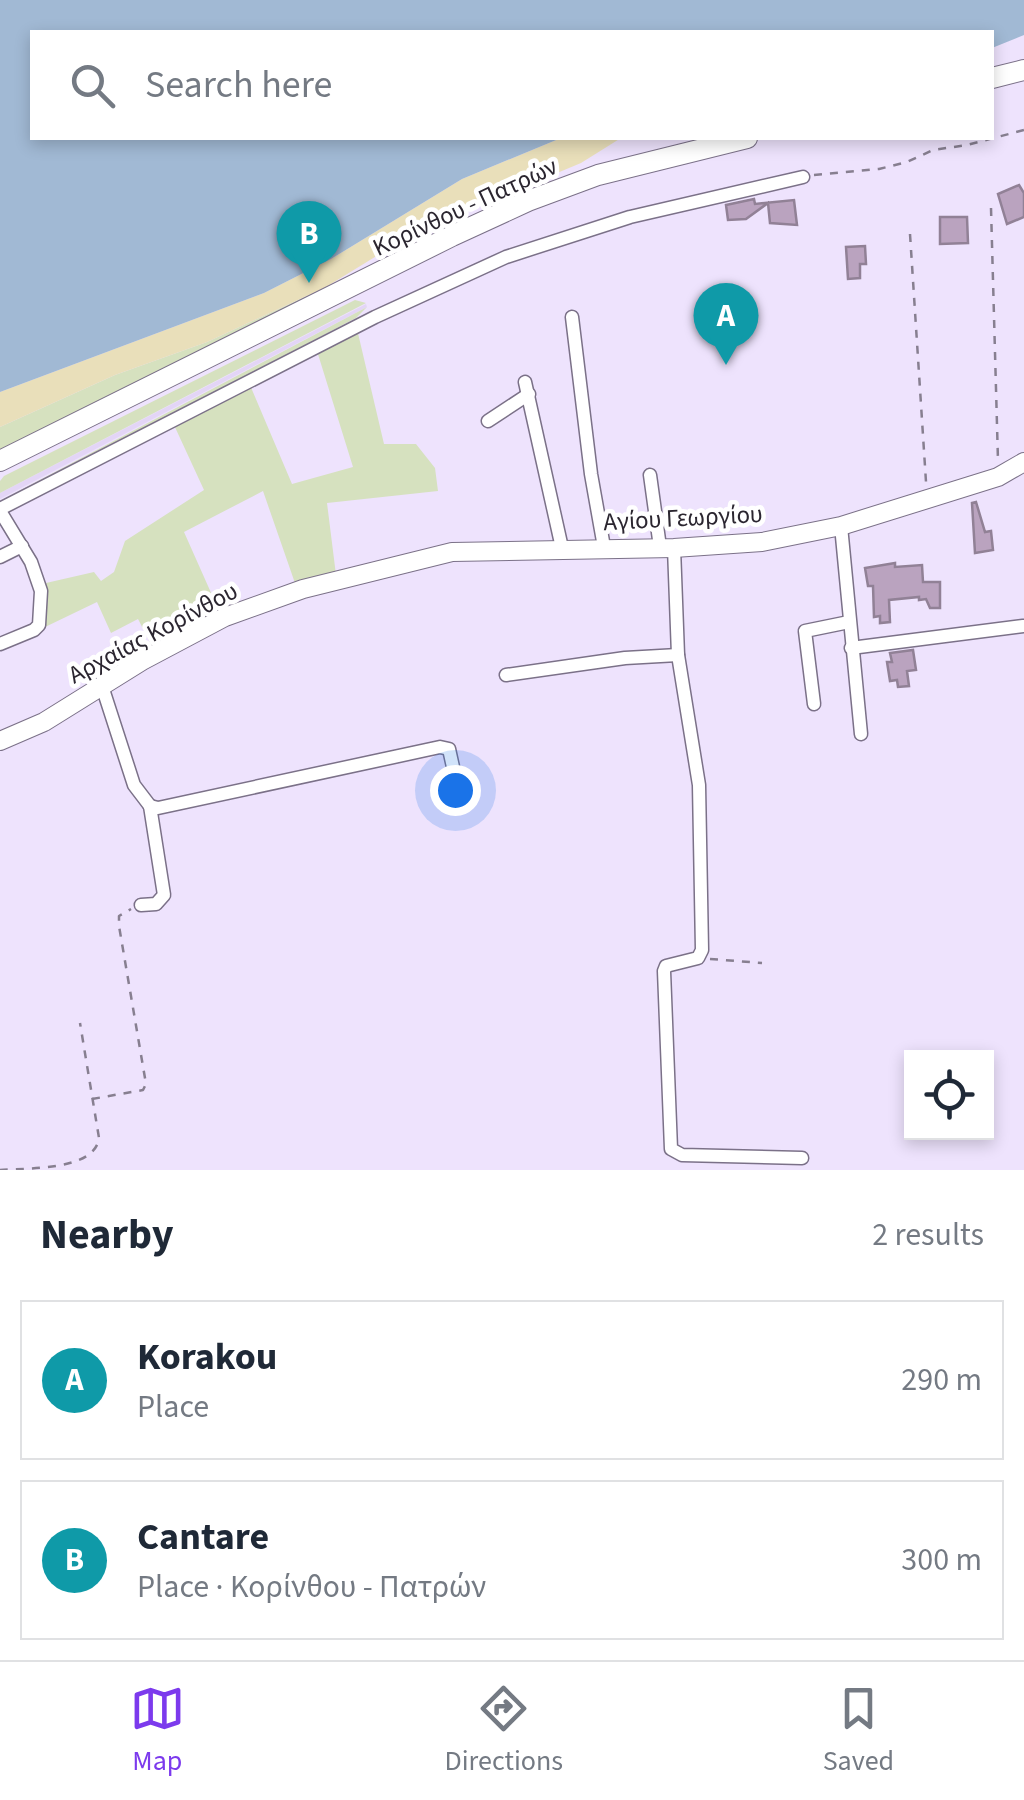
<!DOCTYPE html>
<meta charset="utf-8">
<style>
body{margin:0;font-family:"Source Sans 3",sans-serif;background:#f2f2f3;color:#1f2937}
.controls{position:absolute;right:30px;bottom:30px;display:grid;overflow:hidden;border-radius:0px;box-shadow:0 5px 15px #0003}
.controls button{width:90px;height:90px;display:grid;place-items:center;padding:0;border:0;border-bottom:2px solid #e0e1e3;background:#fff;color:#1f2937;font:50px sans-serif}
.you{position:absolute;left:455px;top:790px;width:35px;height:35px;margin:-25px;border:8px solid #fff;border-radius:50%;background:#1a73e8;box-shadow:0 0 0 15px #1a73e833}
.badge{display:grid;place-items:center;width:65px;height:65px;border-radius:50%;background:#7c3aed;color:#fff;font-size:32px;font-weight:700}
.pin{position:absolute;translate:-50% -82px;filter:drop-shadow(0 2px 5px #0008)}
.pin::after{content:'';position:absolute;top:52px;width:35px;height:30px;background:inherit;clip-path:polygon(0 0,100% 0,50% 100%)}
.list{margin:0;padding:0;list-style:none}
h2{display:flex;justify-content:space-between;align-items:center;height:130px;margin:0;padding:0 40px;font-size:42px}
h2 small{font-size:32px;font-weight:400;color:#747a83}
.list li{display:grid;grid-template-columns:65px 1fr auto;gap:30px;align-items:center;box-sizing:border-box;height:160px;margin:0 20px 20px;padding:0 20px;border:2px solid #e0e1e3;border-radius:0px}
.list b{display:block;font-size:38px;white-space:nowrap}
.list p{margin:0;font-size:32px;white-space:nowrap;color:#747a83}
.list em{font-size:32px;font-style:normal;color:#747a83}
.icon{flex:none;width:55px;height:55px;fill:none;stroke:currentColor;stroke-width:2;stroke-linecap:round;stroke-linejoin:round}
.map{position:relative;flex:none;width:1024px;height:1170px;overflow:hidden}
.search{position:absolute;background:#fff;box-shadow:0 5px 15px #0003;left:30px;right:30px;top:30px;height:110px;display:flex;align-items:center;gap:25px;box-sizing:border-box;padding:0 35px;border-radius:0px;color:#747a83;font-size:38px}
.sheet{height:490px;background:#fff}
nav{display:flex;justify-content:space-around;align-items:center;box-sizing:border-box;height:140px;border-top:2px solid #e0e1e3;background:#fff;font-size:28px;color:#747a83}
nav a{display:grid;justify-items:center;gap:5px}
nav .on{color:#7c3aed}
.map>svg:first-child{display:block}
</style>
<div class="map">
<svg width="1024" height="1170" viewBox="0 0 1024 1170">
<rect width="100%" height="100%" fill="#eee3fd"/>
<path fill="#e3d5f6" d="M366 304 367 307 0 499V493Z"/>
<g fill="#d6e1bf">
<path d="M326 287 47 431 0 452V427L115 375 207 342Z"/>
<path d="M355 300 366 303 0 493V481L4 476Z"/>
<path d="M367 307 356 318 7 501H0Z"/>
<path d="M357 329 384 444H416L435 468 438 491 327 503 336 575 296 586 263 491 184 532 220 613 153 648 138 619 111 633 97 602 43 628 46 583 94 572 101 581 114 572 125 541 204 490 174 425 250 385 292 484 353 467 317 351Z"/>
</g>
<path fill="#e9dfba" d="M561 138H621L581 163 414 233 326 287 207 342 115 375 0 427V392L264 293 331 259 462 179Z"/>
<path fill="#a1b9d4" d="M0 0H1024V35L992 48V32H32V138H561L462 179 331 259 264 293 0 392Z"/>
<g fill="#baa3bf" stroke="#918196" stroke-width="2.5">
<path d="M1019 185 1024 193V217L1007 224 998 194Z"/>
<path d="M754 199 755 204 794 200 797 225 770 223 768 203 746 219 728 220 726 205Z"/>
<path d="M940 217H967L968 243 940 244Z"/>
<path d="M865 246 866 264H860V278L848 279 846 247Z"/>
<path d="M976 502 985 532 991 531 993 550 975 553 972 503Z"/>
<path d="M895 563V567L922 565 923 582H940V608H930L926 599 919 600V597L889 600 890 622 880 623V616L874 617 873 586H868L865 568Z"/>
<path d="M913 650 916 670 907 671 909 686 898 687 897 680 890 681 887 662H892L890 653Z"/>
</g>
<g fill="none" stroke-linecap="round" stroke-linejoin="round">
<defs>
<g id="street">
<path d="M572 317 591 474 604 547"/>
<path d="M525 382 562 548"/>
<path d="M488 421 529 394"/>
<path d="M650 475 660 547"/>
<path d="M0 509 375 317 506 257 630 217 803 177"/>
<path d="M0 511 31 562 41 591 39 625 34 630 0 644"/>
<path d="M841 526 861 734"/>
<path d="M674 548 678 655 699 785 702 950 698 958 666 966 664 971 671 1149 682 1155 802 1158"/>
<path d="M0 557 22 546"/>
<path d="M851 648 1023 626"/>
<path d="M506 675 625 658 678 655"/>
<path d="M102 686 134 785 150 806"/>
<path d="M814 704 805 631 849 622"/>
<path d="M150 806 158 808 440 747 449 749 457 785"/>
<path d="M141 905 156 904 164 895 150 806"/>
</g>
<path id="secondary" d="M0 741 44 722 142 661 225 617 303 589 452 552 674 548 762 542 841 526 998 477 1024 462"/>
<g id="primary">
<path d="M992 78 1024 70"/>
<path d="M0 461 452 236 528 201 598 175 747 138"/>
</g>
</defs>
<use href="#street" stroke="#7b7188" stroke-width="15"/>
<use href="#secondary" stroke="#7b7188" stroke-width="20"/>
<use href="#primary" stroke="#7b7188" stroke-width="22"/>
<g stroke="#877f90" stroke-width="2.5" stroke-dasharray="8 8" stroke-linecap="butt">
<path d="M814 175 879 169 907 162 933 150 967 145 1024 130"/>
<path d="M991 208 998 461"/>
<path d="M910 234 926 482"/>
<path d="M710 959 762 963"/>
<path d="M92 1099 143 1090 146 1084 119 926V916L131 909"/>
<path d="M0 1170C32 1168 95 1170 99 1138L80 1023"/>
</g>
<use href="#street" stroke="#fff" stroke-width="12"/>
<use href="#secondary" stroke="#fff" stroke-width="18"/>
<use href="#primary" stroke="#fff" stroke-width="20"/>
</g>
<g text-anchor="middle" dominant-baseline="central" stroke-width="9" stroke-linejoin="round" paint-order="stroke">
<g font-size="25" fill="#2b2630" stroke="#fff">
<text transform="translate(465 207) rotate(-25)">Κορίνθου - Πατρών</text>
<text transform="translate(683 518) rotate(-3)">Αγίου Γεωργίου</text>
<text transform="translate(153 633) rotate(-28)">Αρχαίας Κορίνθου</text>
</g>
</g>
</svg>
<div class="controls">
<button><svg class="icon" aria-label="locate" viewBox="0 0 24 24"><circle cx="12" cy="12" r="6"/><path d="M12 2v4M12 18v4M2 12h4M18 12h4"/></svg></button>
</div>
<div class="you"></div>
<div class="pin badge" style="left:726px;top:365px;background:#0f9aa8">A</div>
<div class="pin badge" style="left:309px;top:283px;background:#0f9aa8">B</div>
<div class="search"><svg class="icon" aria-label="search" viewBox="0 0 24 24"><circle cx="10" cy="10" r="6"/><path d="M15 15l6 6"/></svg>Search here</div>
</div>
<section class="sheet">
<h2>Nearby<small>2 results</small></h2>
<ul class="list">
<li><span class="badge" style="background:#0f9aa8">A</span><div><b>Korakou</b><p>Place</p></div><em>290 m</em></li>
<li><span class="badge" style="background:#0f9aa8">B</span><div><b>Cantare</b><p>Place · Κορίνθου - Πατρών</p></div><em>300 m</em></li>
</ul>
</section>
<nav>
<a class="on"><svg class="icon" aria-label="map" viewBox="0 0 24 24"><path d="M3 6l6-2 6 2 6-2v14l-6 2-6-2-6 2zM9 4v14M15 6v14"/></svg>Map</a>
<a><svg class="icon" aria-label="directions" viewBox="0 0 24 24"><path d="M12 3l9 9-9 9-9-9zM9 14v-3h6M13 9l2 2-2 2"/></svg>Directions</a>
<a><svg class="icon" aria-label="saved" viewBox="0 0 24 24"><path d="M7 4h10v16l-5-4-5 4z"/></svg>Saved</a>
</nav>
